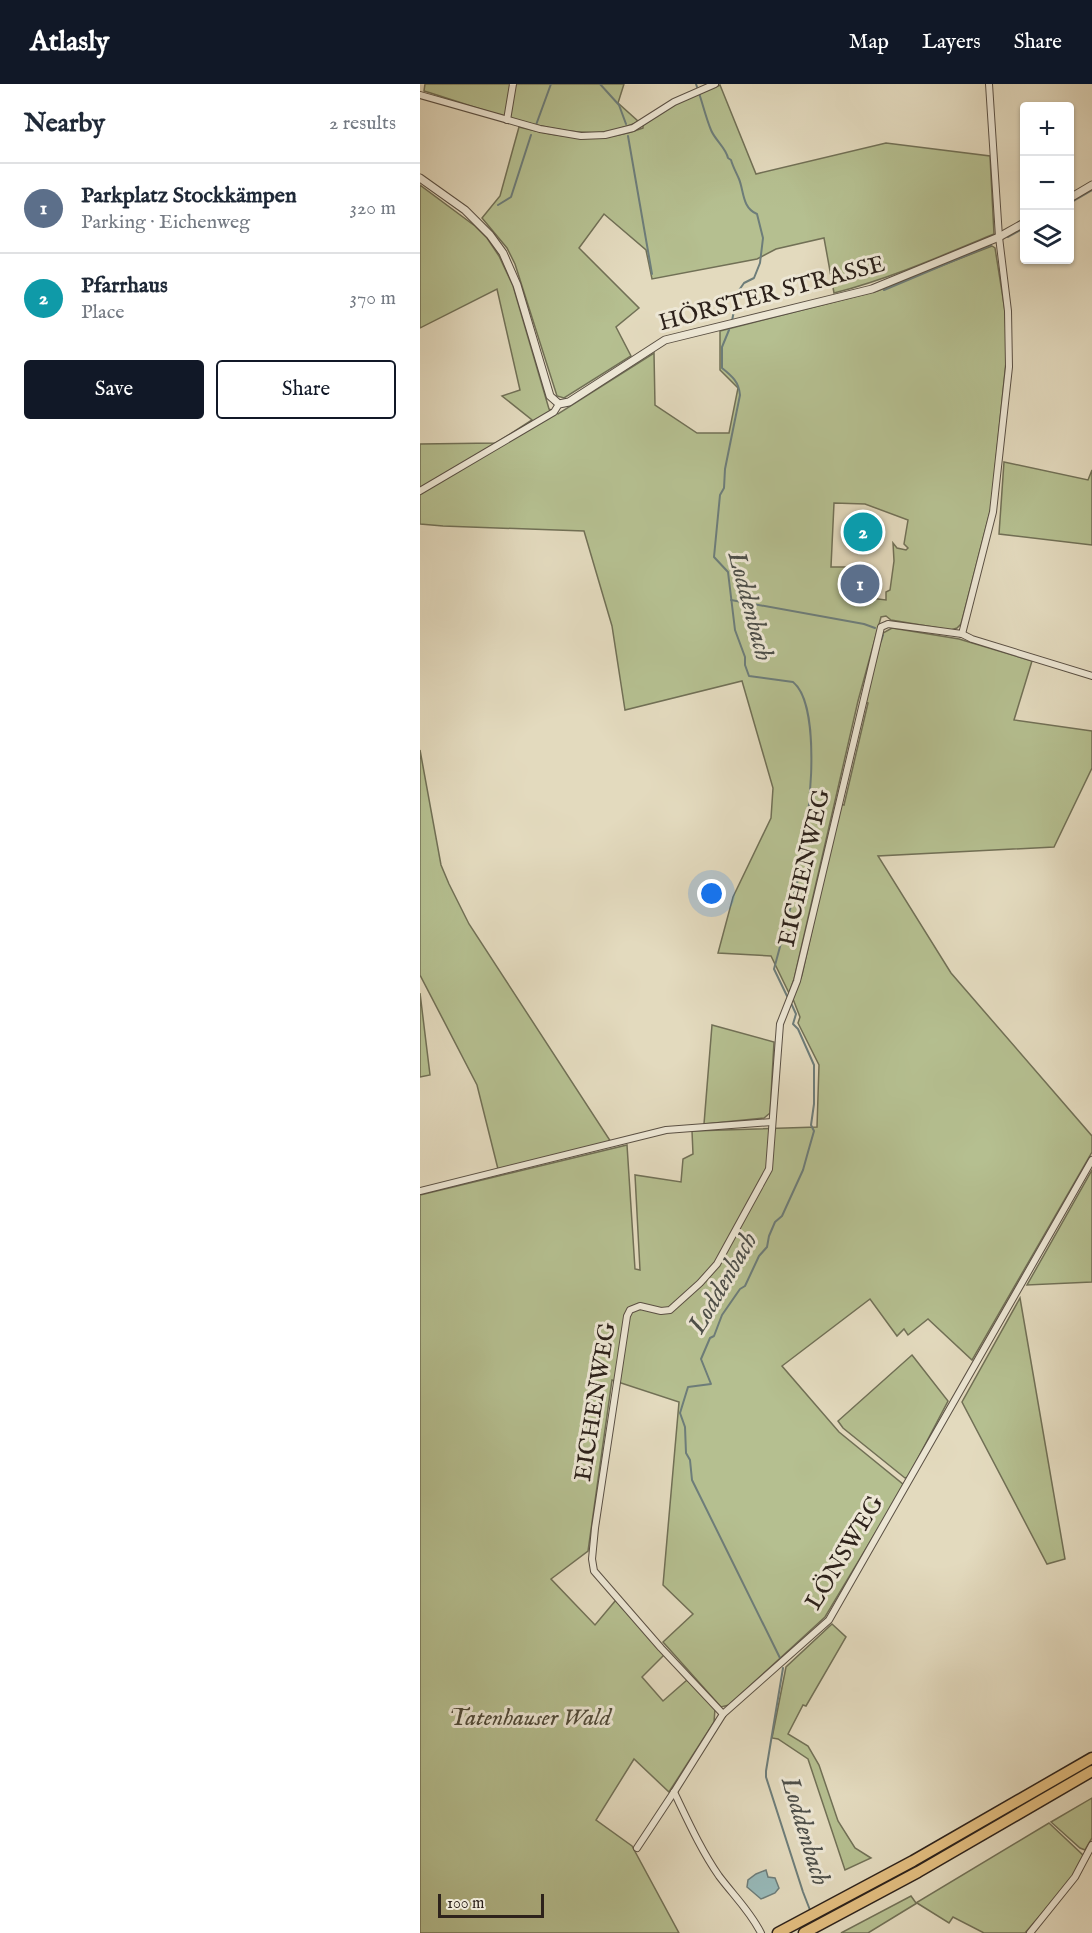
<!DOCTYPE html>
<meta charset="utf-8">
<style>
body{margin:0;font-family:"IM FELL English",serif;background:#f2f2f3;color:#1f2937}
.controls{position:absolute;right:18px;top:18px;display:grid;overflow:hidden;border-radius:6px;box-shadow:0 2px 4px #0004}
.controls button{width:54px;height:54px;display:grid;place-items:center;padding:0;border:0;border-bottom:2px solid #e0e1e3;background:#fff;color:#1f2937;font:30px sans-serif}
.scale{position:absolute;left:18px;bottom:15px;width:106px;box-sizing:border-box;padding-left:6px;border:3px solid #2d221b;border-top:0;font-size:16px;line-height:21px;white-space:nowrap;color:#2d221b;-webkit-text-stroke:4px #ede7d5;paint-order:stroke}
.you{position:absolute;left:292px;top:810px;width:21px;height:21px;margin:-15px;border:4px solid #fff;border-radius:50%;background:#1a73e8;box-shadow:0 0 0 9px #1a73e833}
.badge{display:grid;place-items:center;width:39px;height:39px;border-radius:50%;background:#111827;color:#fff;font-size:20px;font-weight:700}
.pin{position:absolute;translate:-50% -50%;border:3px solid #fff;box-shadow:0 2px 6px #0006}
.list{margin:0;padding:0;list-style:none}
h2{display:flex;justify-content:space-between;align-items:center;height:78px;margin:0;padding:0 24px;font-size:26px}
h2 small{font-size:20px;font-weight:400;color:#747a83}
.list li{display:grid;grid-template-columns:39px 1fr auto;gap:18px;align-items:center;box-sizing:border-box;height:90px;padding:0 24px;border-top:2px solid #e0e1e3}
.list b{display:block;font-size:22px;white-space:nowrap}
.list p{margin:0;font-size:20px;white-space:nowrap;color:#747a83}
.list em{font-size:20px;font-style:normal;color:#747a83}
.actions{display:flex;gap:12px;padding:18px 24px}
.actions a{flex:1;padding:14px 0;border:2px solid #111827;border-radius:6px;text-align:center;font-size:21px;color:#111827}
.actions .main{background:#111827;color:#fff}
.icon{flex:none;width:33px;height:33px;fill:none;stroke:currentColor;stroke-width:2;stroke-linecap:round;stroke-linejoin:round}
.map{position:relative;flex:none;width:672px;height:1849px;overflow:hidden}
header{display:flex;align-items:center;gap:36px;box-sizing:border-box;height:84px;padding:0 30px;background:#111827;color:#fff}
header strong{font-size:28px}
nav{display:flex;gap:33px;margin-inline-start:auto;font-size:21px}
main{display:flex}
aside{flex:1;background:#fff}
.map>svg:first-child{display:block}
</style>
<header>
<strong>Atlasly</strong>
<nav><a>Map</a><a>Layers</a><a>Share</a></nav>
</header>
<main>
<aside>
<h2>Nearby<small>2 results</small></h2>
<ul class="list">
<li><span class="badge" style="background:#5c6f8a">1</span><div><b>Parkplatz Stockkämpen</b><p>Parking · Eichenweg</p></div><em>320 m</em></li>
<li><span class="badge" style="background:#0f9aa8">2</span><div><b>Pfarrhaus</b><p>Place</p></div><em>370 m</em></li>
</ul>
<div class="actions"><a class="main">Save</a><a>Share</a></div>
</aside>
<div class="map">
<svg width="672" height="1849" viewBox="0 0 672 1849">
<rect width="100%" height="100%" fill="#e3dabe"/>
<filter id="stains"><feTurbulence type="fractalNoise" baseFrequency=".00333" numOctaves="4"/><feColorMatrix values="0 0 0 0 .2 0 0 0 0 .09 0 0 0 0 .02 0 0 0 .5 -.17"/></filter>
<radialGradient id="worn" r=".72"><stop offset=".6" stop-color="#630" stop-opacity="0"/><stop offset="1" stop-color="#630" stop-opacity=".3"/></radialGradient>
<g fill="#b5bf90" stroke="#717056" stroke-width="1.5" fill-rule="evenodd">
<path d="M5 0H204L198 19 219 38C207 42 196 47 183 48 132 53 54 22 4 7Z"/>
<path d="M300 1 336 90 466 59 570 72 574 150C521 172 469 195 414 209L404 154 356 165 337 175 232 195 226 166 184 130 159 164 219 224 196 243 211 272 144 314 137 312 95 180 87 164 62 134 80 112 99 43C141 54 182 60 223 44V41L255 20Z"/>
<path d="M0 101 55 142 67 154 79 172 93 202 129 325 138 330 234 269 235 321 277 349H309L318 304 300 286V247L457 207 572 162 575 164 585 227 587 268 571 424 541 540 537 544 531 546 471 536 466 532 461 533 438 617 374 895 369 909 351 872 298 869 313 813 351 734 353 704 322 597 205 626 192 542 164 447 23 442 0 440V360L76 359 112 336 82 312 100 306 77 205 0 244ZM414 419 445 420 488 436 484 460 488 464 486 466 477 464 473 459 474 477 470 506 466 508V516L424 511 425 483H411Z"/>
<path d="M584 378 668 396 672 386V461L579 450Z"/>
<path d="M472 544 539 555 612 577 594 636 672 647V684L634 763 458 772 531 889 672 1052V1068L552 1276 508 1235 488 1251 484 1245 477 1252 450 1215 362 1282 419 1348 484 1401 405 1533 309 1621 301 1623 243 1558 273 1530 243 1501 259 1318 192 1296 168 1467 131 1495 175 1541 196 1516 244 1571 222 1593 243 1617 267 1596 295 1625 294 1638 249 1708 214 1675 176 1736 212 1762 259 1849H0V1111L207 1061 215 1185 220 1186 215 1091 261 1098 263 1075 273 1070 272 1047 397 1043 399 981 378 939 380 933 373 915 382 891 420 720 424 721 448 619 445 618 463 549Z"/>
<path d="M0 666 21 781 29 800 49 840 191 1058 78 1085 57 1001 0 891Z"/>
<path d="M0 909 10 991 0 993Z"/>
<path d="M292 941 354 958 350 1029 344 1034 284 1040Z"/>
<path d="M672 1086V1198L607 1201Z"/>
<path d="M600 1214 645 1475 627 1480 542 1318Z"/>
<path d="M492 1271 528 1317 488 1393 485 1394 423 1344 418 1337Z"/>
<path d="M412 1540 426 1553 386 1622 383 1621 368 1650 388 1662 399 1681 418 1737 435 1764 451 1774 425 1786 388 1675 358 1655 352 1654 366 1583Z"/>
<path d="M672 1714V1754L665 1766 660 1764 631 1738Z"/>
<path d="M629 1739 665 1773 653 1793 605 1849H564L533 1833 529 1839 497 1819 448 1849H421L491 1812 496 1819Z"/>
</g>
<path fill="#97b9b9" stroke="#6d7d7a" stroke-width="1.5" d="M346 1786 348 1793 355 1794 359 1804 355 1809 341 1815 327 1803 328 1796 336 1790Z"/>
<g fill="none" stroke-linecap="round" stroke-linejoin="round">
<g stroke="#6d7d7a" stroke-width="2">
<path d="M180 0 199 21 206 40"/>
<path d="M276 0 277 3"/>
<path d="M279 9C283 21 286 34 291 46 295 56 306 64 308 74L311 76C313 83 316 88 319 95 324 107 322 124 337 130L343 154 340 179 334 194 324 199 315 212V221L312 237"/>
<path d="M116 41 131 0"/>
<path d="M208 52 232 190"/>
<path d="M650 119 672 106"/>
<path d="M78 121 91 113 111 51"/>
<path d="M588 153 604 144"/>
<path d="M464 206 571 161"/>
<path d="M309 246 302 263V284C312 292 319 298 320 311L305 385 304 404 300 411 294 473 308 488 315 546 325 573V581L329 592 373 598C404 623 389 753 377 788L379 792 354 885 367 912"/>
<path d="M311 516 444 540 455 544"/>
<path d="M461 557 463 551"/>
<path d="M360 1574 272 1396 270 1376 266 1369 265 1343 260 1329 268 1303 291 1300 281 1275 290 1254 294 1252 302 1231 320 1205 325 1202 339 1172 347 1163 349 1152 355 1138 362 1132 383 1086 388 1068 394 1047 391 1041 394 1020V981L378 945 373 940 376 930 371 919"/>
<path d="M363 1584 346 1687V1693L383 1808 390 1826"/>
</g>
<defs>
<g id="minor">
<path d="M0 11 120 45 161 52 185 51 213 44 254 18 295 0"/>
<path d="M87 36 93 0"/>
<path d="M0 407 134 328 139 320"/>
<path d="M542 550 573 428 589 283 588 227 579 153 569 0"/>
<path d="M0 1107 246 1046 352 1038"/>
<path d="M303 1630 241 1564 174 1487 172 1475 175 1444 207 1232 210 1226 220 1222 241 1227 250 1226 280 1199 297 1180 349 1085 360 940 377 897 461 543 468 540 542 550 552 555 672 592"/>
<path d="M254 1708C268 1737 281 1766 299 1792 314 1812 330 1827 341 1849"/>
<path d="M217 1764 254 1708 303 1630 409 1536 672 1076"/>
<path d="M610 1849 655 1793 672 1761"/>
</g>
<g id="tertiary">
<path d="M0 94 45 126 70 151 83 169 97 201 130 312 139 320 149 318 245 256 452 205 579 153 604 139"/>
<path d="M650 114 672 101"/>
</g>
<g id="motorway">
<path d="M358 1849 493 1777 672 1674"/>
<path d="M384 1849 498 1788 672 1687"/>
</g>
</defs>
<use href="#minor" stroke="#5a5044" stroke-width="8"/>
<use href="#tertiary" stroke="#5a5044" stroke-width="9"/>
<use href="#motorway" stroke="#2d221b" stroke-width="13"/>
<use href="#minor" stroke="#ede7d5" stroke-width="6"/>
<use href="#tertiary" stroke="#ede7d5" stroke-width="7"/>
<use href="#motorway" stroke="#e2bd7f" stroke-width="10"/>
</g>
<g text-anchor="middle" dominant-baseline="central" stroke-width="6" stroke-linejoin="round" paint-order="stroke">
<g font-size="24" fill="#2d221b" stroke="#ede7d5">
<text transform="translate(352 210) rotate(-15)">HÖRSTER STRASSE</text>
<text transform="translate(385 784) rotate(-77)">EICHENWEG</text>
<text transform="translate(176 1318) rotate(-81)">EICHENWEG</text>
<text transform="translate(425 1469) rotate(-59)">LÖNSWEG</text>
</g>
<g font-size="24" font-style="italic" fill="#4f4938" stroke="#ede7d5">
<text x="110" y="1634">Tatenhauser Wald</text>
</g>
<g font-size="26" font-style="italic" fill="#4d4f4a" stroke="#ede7d5">
<text transform="translate(330 522) rotate(75)">Loddenbach</text>
<text transform="translate(303 1199) rotate(-60)">Loddenbach</text>
<text transform="translate(385 1747) rotate(73)">Loddenbach</text>
</g>
</g>
<rect width="100%" height="100%" filter="url(#stains)"/>
<rect width="100%" height="100%" fill="url(#worn)"/>
</svg>
<div class="controls">
<button>+</button>
<button>−</button>
<button><svg class="icon" aria-label="layers" viewBox="0 0 24 24"><path d="M12 4l9 5-9 5-9-5zM3 14l9 5 9-5"/></svg></button>
</div>
<div class="scale">100 m</div>
<div class="you"></div>
<div class="pin badge" style="left:440px;top:500px;background:#5c6f8a">1</div>
<div class="pin badge" style="left:443px;top:448px;background:#0f9aa8">2</div>
</div>
</main>
